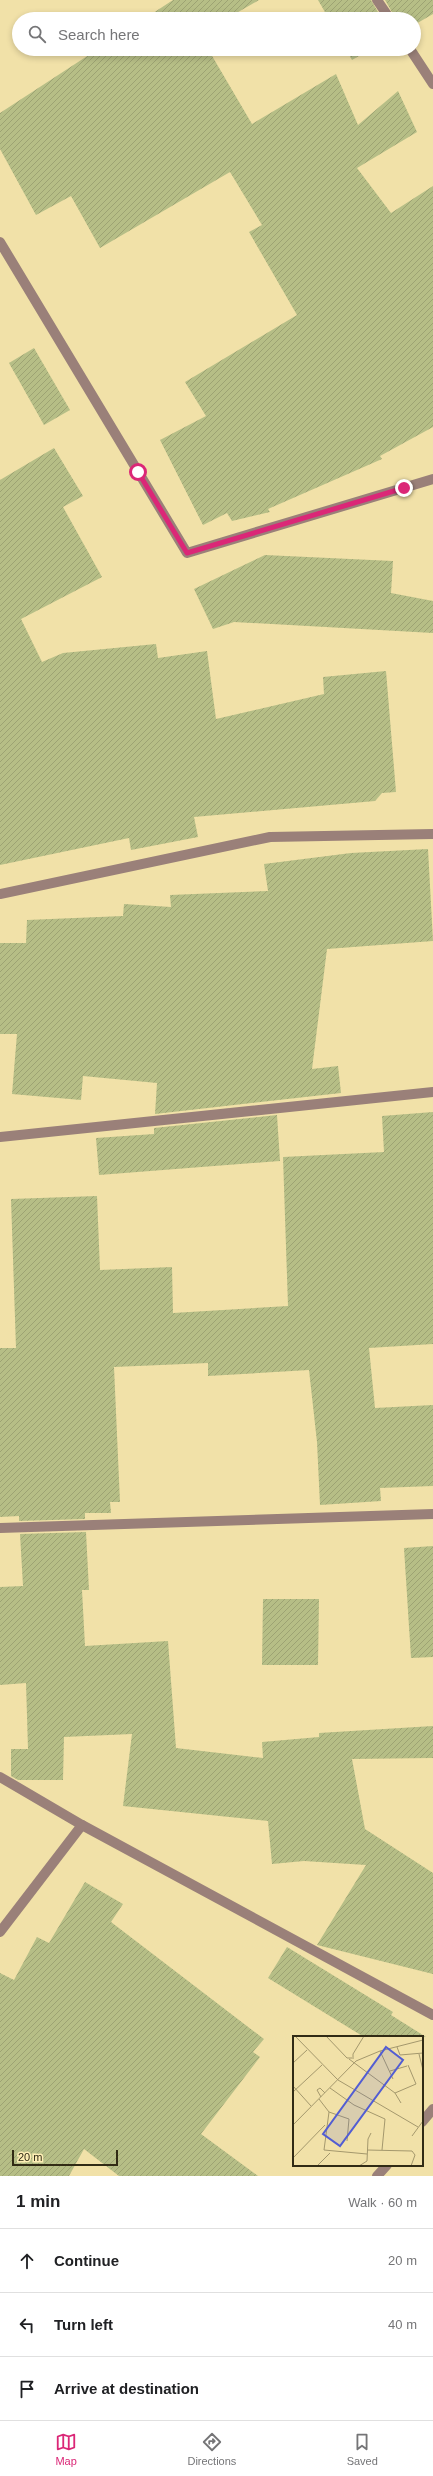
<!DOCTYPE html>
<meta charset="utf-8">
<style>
body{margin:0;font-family:Arial,sans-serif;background:#f2f2f2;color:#202124}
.scale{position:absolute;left:12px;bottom:10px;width:106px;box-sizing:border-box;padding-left:4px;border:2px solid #312b15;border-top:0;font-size:11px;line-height:14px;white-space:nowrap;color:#312b15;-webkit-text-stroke:3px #feefb5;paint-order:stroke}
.stop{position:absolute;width:12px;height:12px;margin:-9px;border:3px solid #db2777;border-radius:50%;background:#fff}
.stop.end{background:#db2777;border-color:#fff;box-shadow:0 1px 4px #0008}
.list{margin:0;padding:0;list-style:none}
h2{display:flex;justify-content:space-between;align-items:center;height:52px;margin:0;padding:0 16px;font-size:17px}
h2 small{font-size:13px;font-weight:400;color:#757577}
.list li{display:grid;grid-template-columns:26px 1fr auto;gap:12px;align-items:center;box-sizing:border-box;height:64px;padding:0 16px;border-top:1px solid #e0e0e0}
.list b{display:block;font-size:15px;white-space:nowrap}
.list em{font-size:13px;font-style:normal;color:#757577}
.icon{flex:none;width:22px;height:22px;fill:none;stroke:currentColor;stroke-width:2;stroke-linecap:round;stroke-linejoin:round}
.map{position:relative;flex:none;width:433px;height:2176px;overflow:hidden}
.search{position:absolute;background:#fff;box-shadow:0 2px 6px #0003;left:12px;right:12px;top:12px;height:44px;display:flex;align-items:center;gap:10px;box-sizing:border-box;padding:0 14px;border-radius:22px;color:#757577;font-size:15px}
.sheet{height:244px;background:#fff}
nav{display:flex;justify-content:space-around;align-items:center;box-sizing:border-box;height:56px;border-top:1px solid #e0e0e0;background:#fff;font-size:11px;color:#757577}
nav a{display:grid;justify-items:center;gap:2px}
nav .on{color:#db2777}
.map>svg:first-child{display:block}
</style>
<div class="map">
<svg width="433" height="2176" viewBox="0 0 433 2176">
<defs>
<pattern id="building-hatch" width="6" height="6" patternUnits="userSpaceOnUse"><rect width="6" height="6" fill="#b6be86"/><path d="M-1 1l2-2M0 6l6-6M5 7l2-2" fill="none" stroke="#9da373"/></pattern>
</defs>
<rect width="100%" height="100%" fill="#f1e1a8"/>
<g fill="url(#building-hatch)">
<path d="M173 0H259L226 19H144Z"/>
<path d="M318 0H371L382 19H329Z"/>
<path d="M385 0H433V14L414 25V19H396Z"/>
<path d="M98 49H208L252 124 336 74 358 125 398 91 417 132 357 168 391 213 433 186V427L380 456 382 459 268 509 270 512 232 521 227 513 203 525 160 440 206 416 185 382 297 315 249 232 262 225 230 172 100 248 71 196 36 215 0 149V113Z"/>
<path d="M346 49H371L352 60Z"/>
<path d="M34 348 70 410 44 425 9 363Z"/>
<path d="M54 448 83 496 63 507 102 577 21 619 42 662 63 653 156 644 158 658 207 651 216 719 324 694 323 677 386 671 396 792 382 793 375 801 194 817 198 837 131 850 129 838 0 865V480Z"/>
<path d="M265 555 393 561 391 593 433 601V633L234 622 213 629 194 589Z"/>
<path d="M428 849 433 941 327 949 312 1069 338 1066 341 1093 155 1114 157 1083 83 1076 81 1100 12 1094 17 1034H0V943H26L27 920 123 916 124 904 171 907 170 895 268 891 264 864 351 853Z"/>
<path d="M433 1112V1344L369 1348 375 1408 433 1405V1486L380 1488 381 1501 320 1505 317 1442 309 1370 208 1376V1363L114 1367 120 1502H110L111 1513H85V1519L19 1521V1516L0 1517V1348H16L11 1199 97 1196 100 1270 172 1267 173 1313 288 1306 283 1157 384 1152 382 1116Z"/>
<path d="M277 1115 280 1161 99 1175 96 1138 154 1134V1128Z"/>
<path d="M86 1532 89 1590H82L85 1646 168 1641 176 1748 263 1758 262 1742 319 1737V1733L433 1726V1758L352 1759 365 1829 433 1873V1974L317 1945 366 1865 304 1861 272 1864 268 1821 123 1806 132 1734 64 1737 63 1780H18L11 1776V1749H28L26 1683 0 1685V1587L23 1586 20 1534Z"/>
<path d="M433 1546V1657L411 1658 404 1548Z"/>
<path d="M263 1599H319L318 1665H262Z"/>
<path d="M85 1882 123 1904 111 1922 264 2039 253 2052 260 2057 201 2134 258 2176H119L84 2149 69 2176H0V1973L14 1980 37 1937 49 1943Z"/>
<path d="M287 1947 393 2012 391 2015 426 2037H364L268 1978Z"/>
</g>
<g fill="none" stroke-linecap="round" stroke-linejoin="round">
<g stroke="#9a8079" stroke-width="10">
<path d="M377 0 390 19"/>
<path d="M410 49 433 84"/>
<path d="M0 242 187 553 433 479"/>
<path d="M0 894 270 837 433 834"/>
<path d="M0 1137 433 1092"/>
<path d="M0 1528 433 1514"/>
<path d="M0 1777 82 1825 433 2015"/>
<path d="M0 1932 82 1825"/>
<path d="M422 2122 433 2109"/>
<path d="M377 2176 387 2165"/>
</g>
</g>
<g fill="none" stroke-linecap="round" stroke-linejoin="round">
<path stroke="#db2777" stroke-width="5" d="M138 472 187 553 404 488"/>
</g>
<g transform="translate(293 2036)">
<rect width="130" height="130" fill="#f1e1a8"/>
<path fill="none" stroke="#a4986d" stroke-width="1" d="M2 0 45 44 125 91M33 0 54 22H59M104 11 107 19 130 17M87 15 100 43M126 18 130 34M56 23 102 57 108 67M60 23V18L71 0M0 27 14 14M97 35 114 30M0 50 18 70M37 52 61 69 92 83 89 114M0 56 29 29M102 57 123 48 115 29M28 61 24 54 27 52 32 57M26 63 36 76 56 83 54 105M36 76 31 114 74 118M0 89 63 25 87 15 130 4M119 100 130 85M74 114 119 115 122 119 118 130M0 122 32 89M24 130 37 117M66 130 74 125 75 103 78 97"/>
<path fill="#525dd3" fill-opacity="0.15" stroke="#525dd3" stroke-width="2" d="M93 11 110 24 47 110 30 98Z"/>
<rect width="130" height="130" fill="none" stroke="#312b15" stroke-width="2"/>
</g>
</svg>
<div class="scale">20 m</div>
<div class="stop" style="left:138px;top:472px"></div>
<div class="stop end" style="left:404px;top:488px"></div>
<div class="search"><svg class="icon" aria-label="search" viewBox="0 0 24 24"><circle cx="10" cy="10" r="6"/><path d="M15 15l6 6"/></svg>Search here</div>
</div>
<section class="sheet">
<h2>1 min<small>Walk · 60 m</small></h2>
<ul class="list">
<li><svg class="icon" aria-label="ahead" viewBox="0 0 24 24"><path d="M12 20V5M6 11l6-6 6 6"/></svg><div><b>Continue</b></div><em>20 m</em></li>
<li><svg class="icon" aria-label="left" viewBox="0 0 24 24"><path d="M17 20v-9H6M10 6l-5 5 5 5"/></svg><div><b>Turn left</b></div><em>40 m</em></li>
<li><svg class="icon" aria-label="arrive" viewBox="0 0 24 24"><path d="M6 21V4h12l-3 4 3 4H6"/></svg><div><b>Arrive at destination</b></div></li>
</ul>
</section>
<nav>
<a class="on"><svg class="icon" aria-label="map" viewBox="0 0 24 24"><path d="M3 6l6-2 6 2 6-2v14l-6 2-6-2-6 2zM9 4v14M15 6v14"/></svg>Map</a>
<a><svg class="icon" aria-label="directions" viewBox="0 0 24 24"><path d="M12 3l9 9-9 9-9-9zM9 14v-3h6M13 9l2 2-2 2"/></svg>Directions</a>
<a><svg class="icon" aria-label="saved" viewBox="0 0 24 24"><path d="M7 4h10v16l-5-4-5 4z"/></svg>Saved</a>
</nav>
